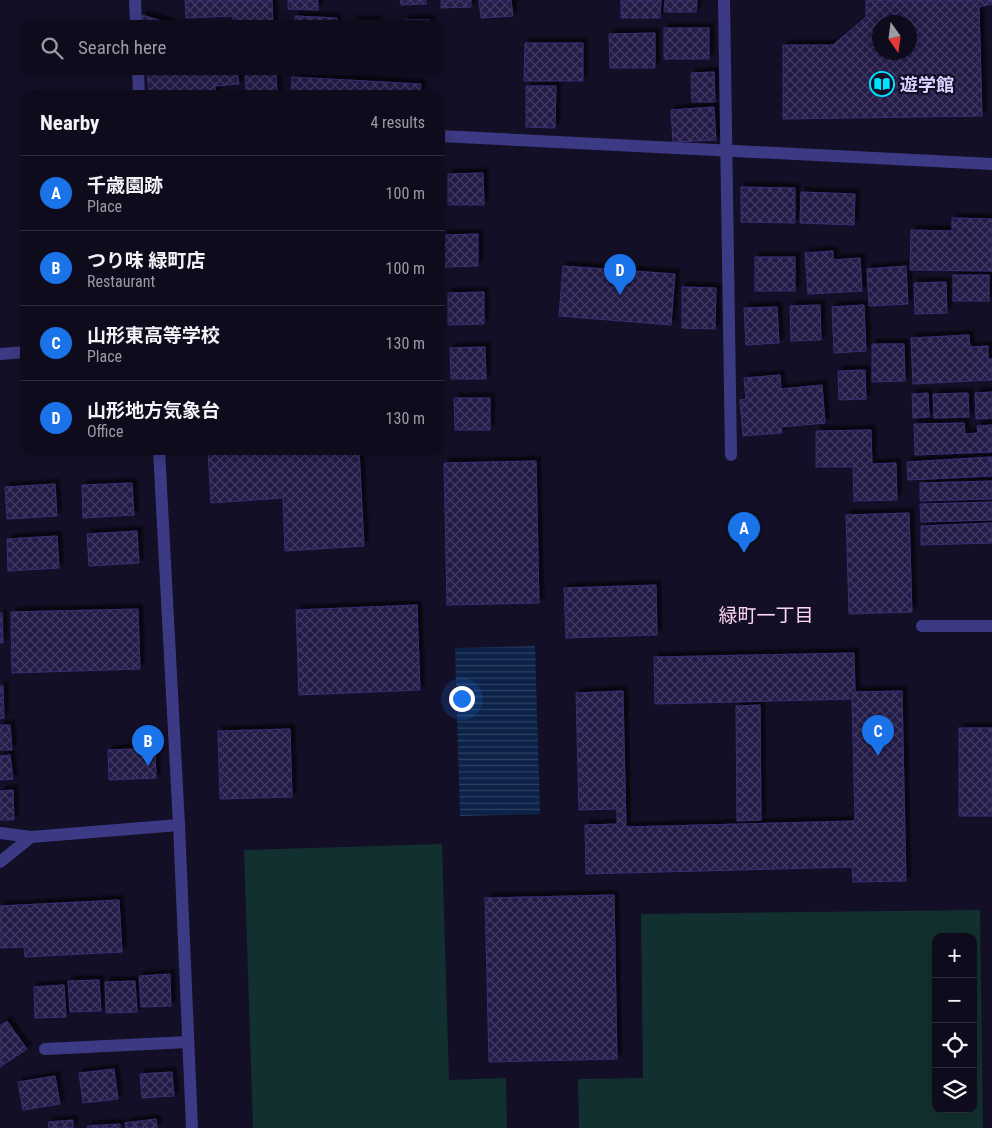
<!DOCTYPE html>
<meta charset="utf-8">
<style>
body{margin:0;font-family:"Roboto Condensed","Noto Sans JP",sans-serif;background:#1c1929;color:#f1f3f6}
.controls{position:absolute;right:15px;bottom:15px;display:grid;overflow:hidden;border-radius:10px;box-shadow:0 2px 12px #0003}
.controls button{width:45px;height:45px;display:grid;place-items:center;padding:0;border:0;border-bottom:1px solid #2e2b3b;background:#0e0b1c;color:#f1f3f6;font:25px sans-serif}
.compass{position:absolute;left:872px;top:15px;width:45px;height:45px;border-radius:50%;background:#0e0b1c;box-shadow:0 2px 12px #0003;rotate:166deg}
.you{position:absolute;left:461px;top:698px;width:18px;height:18px;margin:-12px;border:4px solid #fff;border-radius:50%;background:#1a73e8;box-shadow:0 0 0 8px #1a73e833}
.badge{display:grid;place-items:center;width:32px;height:32px;border-radius:50%;background:#1a73e8;color:#fff;font-size:16px;font-weight:700}
.pin{position:absolute;translate:-50% -41px;filter:drop-shadow(0 1px 2px #0008)}
.pin::after{content:'';position:absolute;top:26px;width:18px;height:15px;background:inherit;clip-path:polygon(0 0,100% 0,50% 100%)}
.list{margin:0;padding:0;list-style:none}
h2{display:flex;justify-content:space-between;align-items:center;height:65px;margin:0;padding:0 20px;font-size:21px}
h2 small{font-size:16px;font-weight:400;color:#9b9ba3}
.list li{display:grid;grid-template-columns:32px 1fr auto;gap:15px;align-items:center;box-sizing:border-box;height:75px;padding:0 20px;border-top:1px solid #2e2b3b}
.list b{display:block;font-size:19px;white-space:nowrap}
.list p{margin:0;font-size:16px;white-space:nowrap;color:#9b9ba3}
.list em{font-size:16px;font-style:normal;color:#9b9ba3}
.icon{flex:none;width:28px;height:28px;fill:none;stroke:currentColor;stroke-width:2;stroke-linecap:round;stroke-linejoin:round}
.map{position:relative;flex:none;width:992px;height:1128px;overflow:hidden}
.search{position:absolute;background:#0e0b1c;box-shadow:0 2px 12px #0003;left:20px;top:20px;width:425px;height:55px;display:flex;align-items:center;gap:12px;box-sizing:border-box;padding:0 18px;border-radius:15px;color:#9b9ba3;font-size:19px}
.panel{position:absolute;background:#0e0b1c;box-shadow:0 2px 12px #0003;left:20px;top:90px;width:425px;height:365px;border-radius:15px}
.map>svg:first-child{display:block}
</style>
<div class="map">
<svg width="992" height="1128" viewBox="0 0 992 1128">
<defs>
<pattern id="water-rules" width="6" height="5" patternUnits="userSpaceOnUse" patternTransform="scale(1.25)"><rect width="6" height="5" fill="#0c2248"/><path d="M0 2.5h6" fill="none" stroke="#2f4163"/></pattern>
<pattern id="building-cross-hatch" width="8" height="8" patternUnits="userSpaceOnUse" patternTransform="scale(1.25)"><rect width="8" height="8" fill="#241b47"/><path d="M0 0l8 8M0 8l8-8" fill="none" stroke="#433b63"/></pattern>
<filter id="shadow"><feDropShadow dx="4.5" dy="-4.5" stdDeviation="1" flood-color="#0009"/></filter>
</defs>
<rect width="100%" height="100%" fill="#130f26"/>
<g fill="#12302f" fill-rule="evenodd">
<path d="M442 844 449 1080 506 1078 507 1128H253L244 850Z"/>
<path d="M980 910 983 1128H579L578 1079 643 1078 641 914ZM936 937H973V1109H936Z"/>
</g>
<path fill="url(#water-rules)" d="M535 646 540 814 460 816 455 648Z"/>
<g fill="url(#building-cross-hatch)" stroke="#3b2d73" fill-rule="evenodd" filter="url(#shadow)">
<path d="M185 0H272L273 25H233V16L186 18Z"/>
<path d="M288 0H318V10L288 9Z"/>
<path d="M400 0H426V4L401 5Z"/>
<path d="M441 0H471V7L441 8Z"/>
<path d="M479 0H511L513 16 481 18Z"/>
<path d="M621 0H661L660 18H621Z"/>
<path d="M665 0H697L696 12H664Z"/>
<path d="M866 0H992V4L979 7 982 116 783 119V45H833L866 17ZM880 22H910V52H880Z"/>
<path d="M142 15 175 25H143Z"/>
<path d="M295 16 337 18 336 25H295Z"/>
<path d="M405 20H430L429 25H405Z"/>
<rect x="352" y="21" width="24" height="4"/>
<rect x="664" y="28" width="45" height="31"/>
<path d="M655 33V68H610L609 34Z"/>
<path d="M525 43H583V81H524Z"/>
<path d="M147 70H237L239 84 215 86 216 95H149Z"/>
<path d="M245 70H276L277 95H246Z"/>
<path d="M714 72 715 102H692L691 73Z"/>
<path d="M292 77 421 84 420 95H291Z"/>
<path d="M526 86H556L555 128 526 127Z"/>
<path d="M714 107 716 140 673 142 671 110Z"/>
<path d="M483 173 484 205H448V174Z"/>
<path d="M741 187 795 188V223L741 222Z"/>
<path d="M801 192 855 194 854 225 800 223Z"/>
<path d="M952 218 992 219V271L910 270 911 230 952 231Z"/>
<path d="M478 234V266L443 267V235Z"/>
<path d="M833 251V260L860 258 862 291 808 294 805 253Z"/>
<rect x="755" y="257" width="40" height="34"/>
<path d="M563 266 675 274 671 325 559 316Z"/>
<path d="M906 266 908 304 869 306 867 269Z"/>
<rect x="953" y="275" width="36" height="26"/>
<path d="M946 282 947 313 915 314 914 283Z"/>
<path d="M682 287 716 288 715 329 682 328Z"/>
<path d="M484 292V324L448 325V293Z"/>
<path d="M820 305 821 340 791 341 790 306Z"/>
<path d="M864 305 866 351 834 353 832 307Z"/>
<path d="M777 307 779 343 746 345 744 308Z"/>
<path d="M969 335 970 347 988 346V359H992V380L913 384 911 338Z"/>
<path d="M872 344H904L905 381 872 382Z"/>
<path d="M485 347 486 379H451L450 348Z"/>
<path d="M865 370 866 399 839 400 838 371Z"/>
<path d="M780 375 781 389 822 385 825 423 781 427 782 433 743 436 740 400 746 399 744 378Z"/>
<path d="M992 392V418L976 419 975 393Z"/>
<path d="M928 393 929 417 913 418 912 394Z"/>
<path d="M968 393 969 417 934 418 933 394Z"/>
<path d="M454 398H490V430H455Z"/>
<path d="M964 423 965 434 978 433 977 426 992 425V452L915 455 914 424Z"/>
<path d="M871 430 872 464 896 463 897 500 854 501 853 467H816V431Z"/>
<path d="M208 450H359L364 546 285 551 283 498 211 503Z"/>
<path d="M992 457V476L908 480 907 462Z"/>
<path d="M536 461 539 603 447 605 444 463Z"/>
<path d="M992 481V499L920 501V483Z"/>
<path d="M132 483 134 515 83 518 82 485Z"/>
<path d="M55 484 57 516 7 519 5 487Z"/>
<path d="M992 502V520L921 522 920 504Z"/>
<path d="M909 513 912 612 849 614 846 515Z"/>
<path d="M992 523V543L921 545V526Z"/>
<path d="M137 531 139 563 89 566 87 534Z"/>
<path d="M57 536 59 568 8 571 7 539Z"/>
<path d="M656 585 657 635 566 638 564 588Z"/>
<path d="M417 605 420 690 299 695 296 610Z"/>
<path d="M138 609 140 669 12 673 11 612Z"/>
<path d="M0 613H2L3 643H0Z"/>
<path d="M854 653 855 692 902 691 906 881 853 882 852 867 586 874 585 825 617 824V809L579 810 576 693 623 691 626 827 855 821 852 699 655 704 654 657Z"/>
<path d="M0 686H3L4 718 0 719Z"/>
<path d="M760 705 761 820 737 821 736 706Z"/>
<path d="M0 725H10L12 750H0Z"/>
<rect x="959" y="728" width="33" height="88"/>
<path d="M290 729 292 797 220 799 218 731Z"/>
<path d="M155 748 156 778 109 780 108 750Z"/>
<path d="M10 755 13 779 0 780V756Z"/>
<path d="M13 790 14 820H0V791Z"/>
<path d="M614 895 617 1059 489 1062 485 898Z"/>
<path d="M119 900 122 952 25 957 24 947 0 948V906Z"/>
<path d="M170 974 171 1006 141 1007 139 976Z"/>
<path d="M99 980 101 1011 70 1012 68 981Z"/>
<path d="M135 981 137 1012 106 1013 105 982Z"/>
<path d="M64 985 66 1017 35 1018 34 987Z"/>
<path d="M7 1021 27 1049 0 1067V1026Z"/>
<path d="M114 1069 118 1099 83 1103 79 1073Z"/>
<path d="M172 1072 174 1096 142 1098 140 1074Z"/>
<path d="M55 1076 60 1104 23 1110 18 1082Z"/>
<path d="M156 1119 157 1128H126L125 1123Z"/>
<path d="M73 1120V1128H49L48 1122Z"/>
<path d="M120 1124V1128H88L87 1126Z"/>
</g>
<g fill="none" stroke-linecap="round" stroke-linejoin="round">
<g stroke="#3d3a85" stroke-width="12">
<path d="M724 0 731 455"/>
<path d="M440 136 992 164"/>
<path d="M922 626H992"/>
<path d="M0 833 31 837 179 825"/>
<path d="M0 862 31 837"/>
<path d="M45 1049 188 1042"/>
</g>
<g stroke="#3d3a85" stroke-width="12">
<path d="M135 0 136 25"/>
<path d="M138 70 139 95"/>
<path d="M0 354 25 352"/>
<path d="M159 450 179 825 192 1128"/>
</g>
</g>
<defs>
<symbol id="library-ring" viewBox="-11 -11 22 22"><circle r="9.5" fill="#130f26" stroke="#00e5ff" stroke-width="1.5"/><path d="M-6-4Q-3-5.5-.7-3.5V5Q-3 3-6 4ZM6-4Q3-5.5 .7-3.5V5Q3 3 6 4Z" fill="#00e5ff"/></symbol>
</defs>
<g fill-rule="evenodd">
<use href="#library-ring" x="868" y="70" width="28" height="28"/>
</g>
<g text-anchor="middle" dominant-baseline="central" stroke-width="4.5" stroke-linejoin="round" paint-order="stroke">
<g font-size="18" font-weight="bold" fill="#d9d4ff" stroke="#130f26" text-anchor="start">
<text x="900" y="84">遊学館</text>
</g>
<g font-size="19" fill="#ffd6f0" stroke="#130f26">
<text x="766" y="615">緑町一丁目</text>
</g>
</g>
</svg>
<div class="controls">
<button>+</button>
<button>−</button>
<button><svg class="icon" aria-label="locate" viewBox="0 0 24 24"><circle cx="12" cy="12" r="6"/><path d="M12 2v4M12 18v4M2 12h4M18 12h4"/></svg></button>
<button><svg class="icon" aria-label="layers" viewBox="0 0 24 24"><path d="M12 4l9 5-9 5-9-5zM3 14l9 5 9-5"/></svg></button>
</div>
<svg class="compass" viewBox="-18 -18 36 36"><path d="M0-13l5 13h-10z" fill="#e53935"/><path d="M0 13l5-13h-10z" fill="#9b9ba3"/></svg>
<div class="you"></div>
<div class="pin badge" style="left:744px;top:553px">A</div>
<div class="pin badge" style="left:148px;top:766px">B</div>
<div class="pin badge" style="left:878px;top:756px">C</div>
<div class="pin badge" style="left:620px;top:295px">D</div>
<div class="search"><svg class="icon" aria-label="search" viewBox="0 0 24 24"><circle cx="10" cy="10" r="6"/><path d="M15 15l6 6"/></svg>Search here</div>
<section class="panel">
<h2>Nearby<small>4 results</small></h2>
<ul class="list">
<li><span class="badge">A</span><div><b>千歳園跡</b><p>Place</p></div><em>100 m</em></li>
<li><span class="badge">B</span><div><b>つり味 緑町店</b><p>Restaurant</p></div><em>100 m</em></li>
<li><span class="badge">C</span><div><b>山形東高等学校</b><p>Place</p></div><em>130 m</em></li>
<li><span class="badge">D</span><div><b>山形地方気象台</b><p>Office</p></div><em>130 m</em></li>
</ul>
</section>
</div>
